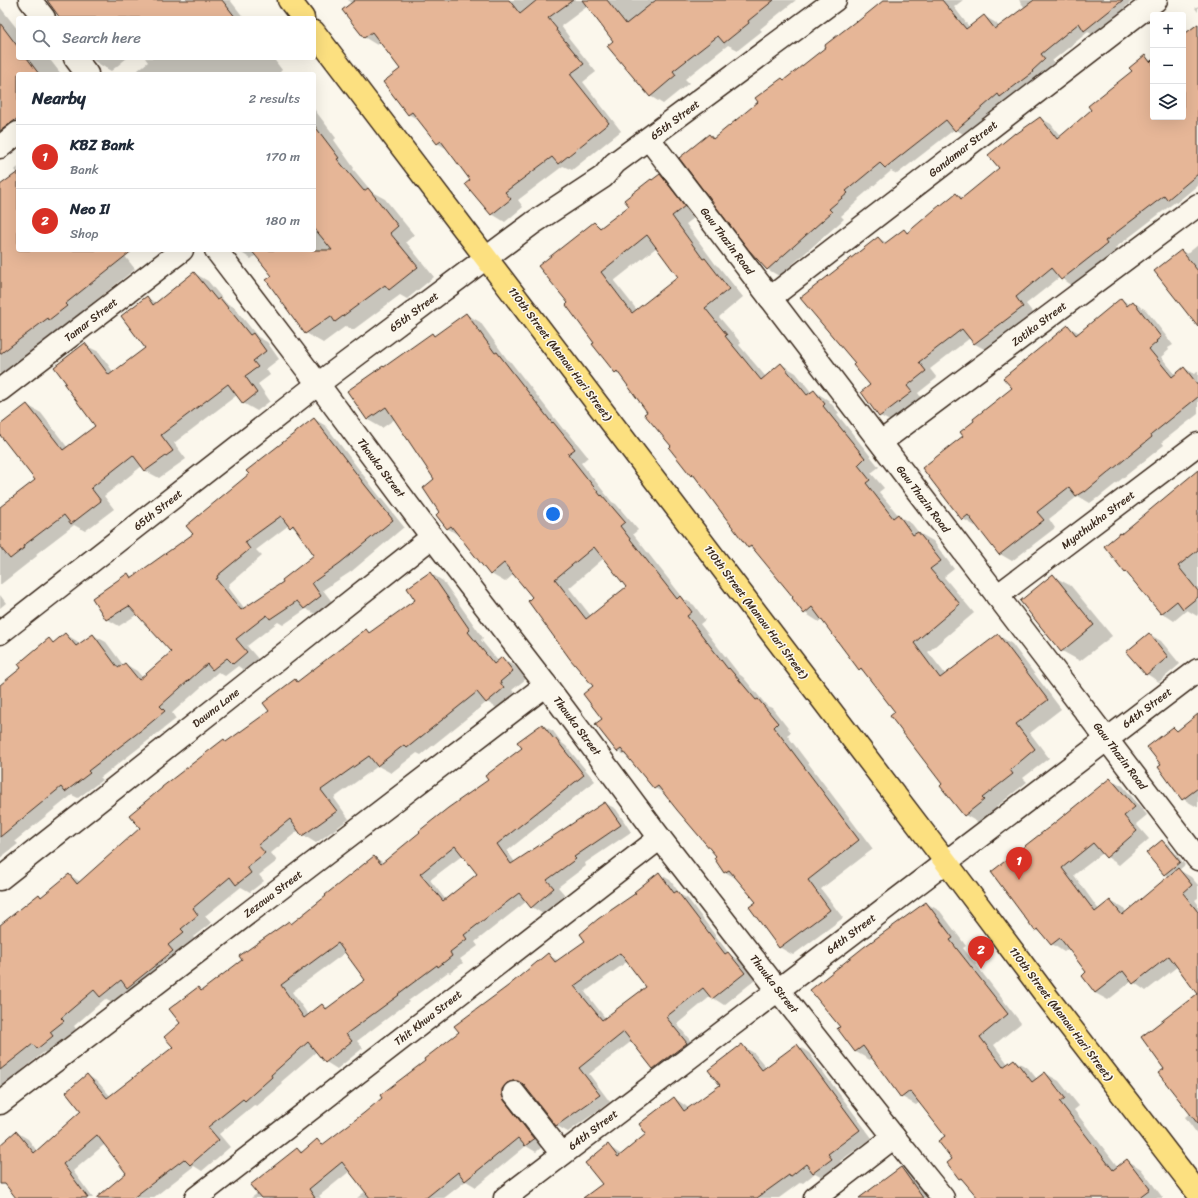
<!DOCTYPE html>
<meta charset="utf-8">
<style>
body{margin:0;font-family:Sriracha,sans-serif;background:#f6f6f7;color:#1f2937}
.controls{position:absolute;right:12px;top:12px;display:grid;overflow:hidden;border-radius:4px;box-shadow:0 4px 16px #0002}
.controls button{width:36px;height:36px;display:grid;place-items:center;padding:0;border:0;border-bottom:1px solid #e0e1e3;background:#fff;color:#1f2937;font:20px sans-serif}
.you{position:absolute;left:553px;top:514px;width:14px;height:14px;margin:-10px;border:3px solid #fff;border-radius:50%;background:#1a73e8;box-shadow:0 0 0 6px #1a73e833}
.badge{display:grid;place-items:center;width:26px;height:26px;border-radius:50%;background:#d93025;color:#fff;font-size:13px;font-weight:700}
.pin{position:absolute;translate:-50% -33px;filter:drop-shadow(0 1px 2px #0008)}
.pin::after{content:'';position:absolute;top:21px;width:14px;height:12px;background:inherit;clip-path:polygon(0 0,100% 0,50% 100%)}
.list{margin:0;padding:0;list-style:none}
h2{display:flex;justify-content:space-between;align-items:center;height:52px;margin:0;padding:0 16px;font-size:17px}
h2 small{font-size:13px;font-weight:400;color:#747a83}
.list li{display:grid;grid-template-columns:26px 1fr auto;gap:12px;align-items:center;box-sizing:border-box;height:64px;padding:0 16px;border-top:1px solid #e0e1e3}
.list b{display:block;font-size:15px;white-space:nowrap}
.list p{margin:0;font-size:13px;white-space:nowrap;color:#747a83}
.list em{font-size:13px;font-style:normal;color:#747a83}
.icon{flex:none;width:22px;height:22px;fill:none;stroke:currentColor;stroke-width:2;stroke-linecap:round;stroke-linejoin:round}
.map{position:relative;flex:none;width:1198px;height:1198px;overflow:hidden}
.search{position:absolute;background:#fff;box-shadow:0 4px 16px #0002;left:16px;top:16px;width:300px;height:44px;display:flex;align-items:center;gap:10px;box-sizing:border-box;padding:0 14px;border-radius:4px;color:#747a83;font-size:15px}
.panel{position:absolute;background:#fff;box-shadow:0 4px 16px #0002;left:16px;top:72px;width:300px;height:180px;border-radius:4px}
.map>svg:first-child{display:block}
</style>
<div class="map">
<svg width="1198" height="1198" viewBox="0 0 1198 1198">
<rect width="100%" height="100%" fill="#fbf7ec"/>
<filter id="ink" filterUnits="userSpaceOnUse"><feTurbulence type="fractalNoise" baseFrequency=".025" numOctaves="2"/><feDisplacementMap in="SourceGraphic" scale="8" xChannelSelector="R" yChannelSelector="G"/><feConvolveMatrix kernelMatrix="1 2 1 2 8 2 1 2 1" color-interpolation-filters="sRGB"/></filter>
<g filter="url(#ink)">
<g fill="#0003" fill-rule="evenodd">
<path d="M48 0H230L244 18H62Z"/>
<path d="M348 0H796L760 29 762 31 738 50 728 45 685 79 689 83 663 104 650 96 615 41 588 6 561 26 569 37H568L596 72 583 82 621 131 572 170 563 166 518 200 523 207 505 222 492 214 471 180 449 150 437 143 421 121 408 114 401 69 381 42 377 45 364 37 352 4Z"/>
<path d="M887 0H963L954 7 970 28 984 16 996 23 999 27 1025 8 1019 0H1133L1125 7 1129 11 1097 37 1088 32 1052 61 1056 66 968 137 955 129 897 174 891 171 858 199 859 200 841 216 844 219 779 276 767 269 709 135 715 139 759 102 782 79 785 80Z"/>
<path d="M1198 6V12L1195 8Z"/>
<path d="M0 7 18 30V34L17 35 18 37V58H46L51 61 61 74H18V138L0 148Z"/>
<path d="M1198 23V185L1176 203 1175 202 1115 248 1117 251 1073 286 1060 277 1026 304 1034 314 986 350 975 344 970 338 930 369 937 378 918 393 922 399 892 422 880 416 872 385 856 364 878 238 887 243 904 230 909 233 956 194 964 198 1000 168 1017 135 1040 118 1051 124 1061 137 1093 110 1133 71 1145 57 1152 61 1153 60V117H1183V35Z"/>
<path d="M92 58H127L111 71 94 61Z"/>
<path d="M145 58H273L282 70 280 72 281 74H133L148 62Z"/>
<path d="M314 109 336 138 334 140 354 168 353 169 372 192 385 199 414 235 406 242 434 277 407 299 400 295 353 330 346 326 323 343 306 333 273 276 256 255 251 259 237 250H314Z"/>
<path d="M18 167V250H125L124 255 135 269 80 313 82 315 65 328 63 326 32 350 35 354 0 380V186L18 173 15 170Z"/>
<path d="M660 175 674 183 698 215 686 224 716 265 719 267 743 297 719 317 741 343 739 345 766 377 781 364 796 373 812 393 814 391 828 400 839 413 837 414 879 467 871 473 884 488 879 492 899 516 912 524 919 533 933 541 954 569 944 577 974 613 928 652 946 675 998 635 1012 644 1061 709 1030 733 1049 758 1023 778 1027 782 996 807 997 808 979 823 965 815 896 712 866 673 860 669 822 619 819 622 805 613 794 597 757 552 749 547 696 478 691 475 648 412 622 376 615 373 570 303 595 223 602 228 630 207 652 181ZM657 247 679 277 637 310 614 281Z"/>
<path d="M1198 245V322L1181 251 1187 254Z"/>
<path d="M194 273 208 281 226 303 234 307 258 337 267 342 279 359 266 369 270 375 258 384 270 401 257 411 243 403 237 395 174 443 186 459 159 478 146 471 142 466 104 496 114 509 85 531 74 525 36 554 37 556 0 585V508L37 480 0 433V426L27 405 41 413 68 448 97 426 85 345 99 352 114 373 147 349V298L157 303Z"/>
<path d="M1121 299 1130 305 1133 302 1146 310 1173 345 1168 348 1169 350 1161 357 1176 375 1184 368 1195 374 1198 371V414L1162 442 1164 445 1098 498H1097L1090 503 1078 496 1049 519 1055 528 1012 561 1000 554 977 525 975 526 963 519 964 436 1014 389 1068 327 1080 333Z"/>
<path d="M466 314 480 322 507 359 510 361 563 429 567 431 588 457 581 463 612 502 616 504 638 530 633 534 684 599 694 605 705 620 700 624 739 674 743 677 767 706 772 708 791 732 787 735 873 849 821 889 843 918 793 955 779 947 758 902 739 880 725 872 715 858 718 856 665 794 655 788 631 759 618 751 604 719 595 686 533 597 514 574 505 582 491 574 460 536 447 528 441 512 436 480 395 419 382 428 368 420 348 392 385 368 432 334 436 336ZM604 558 628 587 591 616 569 588Z"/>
<path d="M314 419 326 426 377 493 404 527 352 571 323 590 333 603 317 615 306 609 283 625 278 622 247 646 259 660 245 671 238 666 225 676 218 672 172 713 176 719 100 778 102 780 78 798 72 795 15 841 18 844 0 858V686L23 668 49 640 54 643 65 634 77 641 80 645 93 635 106 642 123 665 125 664 137 671 143 678 172 652 138 614 119 626 107 619 128 574 133 577 194 534ZM289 525 298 531 316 555 285 583 245 609 228 587 230 585 229 584 262 556 256 550Z"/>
<path d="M1198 471V614L1197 616 1187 610 1174 621 1162 613 1129 574 1125 572 1122 534Z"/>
<path d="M430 573 443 581 483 638 481 640 498 661 502 658 515 666 526 679 512 690 517 696 500 710 487 702 421 755 417 753 391 773 378 766 334 798 349 819 316 843 303 835 299 830 271 853 277 861 259 875 264 881 250 892 241 887 205 916 211 923 193 937 196 940 114 1004 105 999 74 1026 76 1029 62 1040 65 1044 51 1056 44 1052 15 1076 20 1083 0 1098V926L39 895 43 897 69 875 81 882 141 828 224 741 227 742 271 711 295 681 298 683 366 630 371 633 417 600Z"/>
<path d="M1053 576 1071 586 1112 636 1080 661 1062 651Z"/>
<path d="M0 595 6 603 0 608Z"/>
<path d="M1149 634 1161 641 1180 664 1159 682 1147 674Z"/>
<path d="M1198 715V807H1197L1183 799 1162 765 1173 728 1178 731Z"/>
<path d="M542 725 553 731 562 743 566 746 595 781 507 851 515 862 605 803 616 809 631 832 585 863 586 866 558 887 565 895 543 914 532 907 527 901 475 942 478 946 460 959 463 963 450 973 448 972 408 1001 409 1002 357 1041 363 1048 337 1069 326 1062 317 1051 281 1082 283 1084 257 1106 254 1105 219 1134 230 1147 202 1171 194 1166 153 1198H97L127 1173 105 1144 73 1171 93 1198H18L0 1176V1146L16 1132 28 1139 37 1151 83 1112 87 1075 98 1082 111 1097 174 1047 181 1023 198 988 203 991 244 960 289 922 292 924 374 857 384 863 490 780 524 748ZM463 855 478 874 446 900 430 880ZM346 952 366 980 328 1008 322 1005 309 1016 292 992Z"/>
<path d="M1110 779 1123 786 1147 815 1136 824 1149 839 1119 865 1107 857 1103 853 1074 875 1099 910 1110 901 1123 908 1126 912 1169 876 1165 874 1162 841 1168 844 1185 865 1179 870 1191 877 1198 885V898L1195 900 1198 904V993L1178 966 1146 991 1132 981 1108 1000 1095 993 1088 972 1069 948 1064 952 1052 944 1044 934 1036 930 993 872Z"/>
<path d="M659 874 670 880 681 895 688 899 730 955 739 960 755 980 724 1005 713 998 711 996 677 1024 698 1050 665 1075 654 1069 632 1041 589 1074 610 1102 568 1132 557 1126 526 1087 518 1089 544 1145 536 1152 526 1146 476 1187 466 1181 444 1198H357L366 1191 350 1171 319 1196 321 1198H251L258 1193 297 1149 303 1152 317 1141 324 1145 384 1099 460 1032 509 986 548 955 559 961 587 941ZM628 961 647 987 606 1019 585 992Z"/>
<path d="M926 903 940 911 966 946 963 948 1021 1023 994 1045 1008 1064 1014 1060 1028 1068 1037 1079 1045 1073 1059 1081 1079 1106 1074 1110 1118 1167 1127 1160 1141 1169 1163 1198H979L967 1182 960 1179 946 1136 920 1102 916 1105 902 1097 873 1058 870 1060 856 1052 841 1027Z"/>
<path d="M1198 995V1135L1185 1117 1190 1113 1166 1069Z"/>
<path d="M797 1045 809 1053 872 1138 840 1161 843 1166 826 1179 815 1173 803 1183 801 1182 779 1198H585L604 1184 608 1146 622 1155 648 1134 674 1098 686 1106 689 1109 722 1086 742 1046 754 1053 767 1068Z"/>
<path d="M901 1169 914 1176 930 1198H868Z"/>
</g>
<g fill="#e6b697" stroke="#3b2a1e" fill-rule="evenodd">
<path d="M47 0H222L236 18H60Z"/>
<path d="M355 0H509L520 14 537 0H573L548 18 557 29 556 30 584 64 570 74 609 123 558 164 552 157 505 192 511 199 491 215 465 184 470 180 441 141 437 144 412 112 408 115 383 82 400 69 372 32 364 38 342 10Z"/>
<path d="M582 0H607L626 24 656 0H774L748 21 749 23 724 43 718 36 673 71 676 75 650 97 607 46 613 41Z"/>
<path d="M884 0H942L966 29 984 15 995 29 1034 0H1123L1084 31 1079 23 1041 54 1045 59 1032 71 1033 72 1000 97 998 94 955 131 946 120 885 168 880 163 846 191 848 193 829 209 832 212 767 270 748 249 679 158 709 134 713 139 758 102 755 98 782 78 784 80 826 47 825 45 856 21 857 22Z"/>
<path d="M0 23 18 47V58H27L39 74H18V118L0 131Z"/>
<path d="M1198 24V174L1167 200 1164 196 1105 241 1107 244 1061 280 1051 268 1016 297 1023 307 974 344 962 329 919 362 926 371 907 386 912 392 879 417 861 392 870 385 853 365 855 363 800 298 878 237 884 244 904 229 907 233 940 205V206L956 193 961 199 999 168 988 155 1015 133 1016 134 1040 117 1057 139 1091 110 1088 106 1132 71 1129 68 1145 55 1150 62 1153 59V117H1183V35Z"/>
<path d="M314 125 339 158 337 159 364 191 368 188 398 226 390 233 418 267 389 290 385 285 335 322 331 316 305 334 266 280 272 276 251 250H332L314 228Z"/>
<path d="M18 172V250H133L65 304 67 306 49 320 48 318 0 354V185Z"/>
<path d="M660 174 685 206 672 216 703 259 705 258 729 289 705 308 727 335 725 336 761 380 781 363 807 395 814 390 825 404 823 406 865 458 858 465 870 480 866 483 893 518 898 514 913 535 918 532 941 561 930 569 960 604 914 643 940 678 998 634 1048 700 1016 724 1035 749 1010 770 1013 774 982 798 984 800 964 816 940 786 942 784 890 716 895 712 861 668 859 670 812 607 804 614 792 598 793 597 751 546 748 548 693 474 691 476 669 448 671 446 644 414 647 412 617 371 615 373 592 344 594 343 566 305 568 303 538 266 594 222 600 228 629 206 624 200 651 179 652 180ZM647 235 678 277 632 313 601 272Z"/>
<path d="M1181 250 1198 271V327L1154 271Z"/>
<path d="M194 272 217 300 220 298 250 335 253 333 266 351 253 361 258 367 245 376 257 393 243 404 228 384 161 435 173 451 145 471 133 455 91 488 101 501 71 524 64 515 23 546 24 548 10 559 0 547V507L35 480 0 435V425L27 404 63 450 95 426 64 384 66 383 54 367 85 343 109 375 145 348 121 316 147 296 153 305Z"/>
<path d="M1121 298 1127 306 1133 301 1161 337 1156 341 1157 342 1149 349 1172 377 1184 367 1198 385V397L1151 435 1152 437 1085 492 1084 491 1076 496 1069 487 1037 512 1044 520 999 555 968 515 962 520 922 468 963 436 960 432 974 421 973 419 1012 388 1003 378 1068 325 1076 335Z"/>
<path d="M466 313 495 353 497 352 552 423 553 422 575 449 568 454 601 496 602 495 625 522 620 526 677 599 680 596 692 612 687 616 728 669 729 668 756 700 758 699 778 723 774 727 859 840 808 880 830 910 779 948 749 907 756 902 729 870 724 873 714 858 716 856 677 810 658 786 654 789 621 749 617 752 595 724 602 719 583 694 593 686 570 659 528 601 532 597 504 563 490 575 451 526 447 529 436 515 439 512 423 488 434 479 386 407 367 420 347 391 383 366 384 367 432 333 434 336ZM594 547 626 587 586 619 555 579Z"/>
<path d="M314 418 365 485 393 520 340 563 312 583 321 596 304 609 297 601 270 619 267 615 236 639 247 652 233 664 227 658 212 670 207 664 160 706 165 711 148 725 88 771 90 773 65 792 61 787 0 837V685L21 668 18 664 49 638 53 643 65 633 76 646 93 634 118 668 125 663 139 680 171 652 129 606 106 620 92 598 128 573 131 578 193 534 186 526 249 474 246 471ZM281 516 290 528 293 525 314 555 282 580 283 582 241 610 216 579 218 578 217 576 250 549 245 542Z"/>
<path d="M1198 470V550L1178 566 1198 591V597L1183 609 1177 601 1161 614 1126 572 1125 573 1104 546 1120 533 1121 534Z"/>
<path d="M430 572 470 630 468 632 494 664 502 657 513 671 500 682 504 688 486 703 477 692 407 748 404 745 377 766 369 756 321 790 337 811 302 836 290 819 258 845 265 853 247 867 251 873 236 885 230 877 193 908 198 915 181 929 184 932 168 945 173 951 127 988 121 980 100 997 94 990 61 1018 64 1021 50 1032 53 1036 37 1049 33 1044 0 1070V925L39 894 41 897 69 874 77 884 140 828 129 815 162 788V787L224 739 226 742 269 711 263 703 295 679 297 682 366 629 369 633 415 600 407 588Z"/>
<path d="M1053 574 1094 625 1061 652 1020 601Z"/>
<path d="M1149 633 1168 657 1146 675 1126 652Z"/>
<path d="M1198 714V788L1182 800 1158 767 1161 765 1147 747 1173 727 1177 731Z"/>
<path d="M542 724 554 739 555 738 584 775 497 844 511 864 605 802 621 825 574 857 576 859 547 880 554 888 531 908 519 893 464 935 467 939 450 952 452 956 438 967 437 965 398 994 399 995 346 1034 352 1041 325 1063 308 1042 271 1075 272 1077 245 1101 243 1099 208 1127 219 1140 190 1165 184 1159 133 1198H96L126 1173 97 1135 63 1164 88 1198H16L5 1184H0V1145L16 1131 34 1153 81 1111 66 1092 87 1074 107 1098 173 1047 164 1037 180 1023 169 1009 198 987 201 991 242 960 239 956 289 921 291 924 326 896 325 895 374 856 381 864 420 832 419 831 448 808 488 780 485 776 522 748 517 742ZM455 846 477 874 443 901 420 874ZM338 943 365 980 326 1009 322 1004 304 1018 281 985Z"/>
<path d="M1110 778 1135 807 1124 816 1137 831 1106 858 1093 843 1062 868 1095 912 1110 900 1122 915 1178 868 1192 885 1183 893 1198 912V1124L1158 1073 1164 1069 1141 1037 1197 994 1169 956 1133 984 1123 971 1095 993 1082 976 1086 972 1060 938 1051 945 1038 929 1035 931 991 872 1052 825Z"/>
<path d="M1162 840 1180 862 1164 875 1146 853Z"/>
<path d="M659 872 674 893 677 891 725 954 728 952 745 973 712 999 703 988 666 1017 687 1043 653 1069 624 1032 579 1068 600 1095 556 1126 524 1085 518 1081H513L507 1083 502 1089V1095L504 1100 534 1139 525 1146 518 1138 465 1181 458 1172 426 1198H370L342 1162 309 1189 315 1198H261L250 1185 297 1148 301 1153 317 1139 322 1145 364 1113 382 1098 380 1095 425 1061 424 1059 459 1032 454 1026 508 986 548 953 555 962 585 941 580 934 598 919 636 893 634 892ZM620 953 646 987 602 1020 574 986Z"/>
<path d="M926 902 953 938 950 940 1008 1014 980 1037 1003 1067 1014 1059 1032 1082 1045 1072 1065 1098 1060 1102 1113 1170 1127 1159 1150 1189 1138 1198H978L961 1178 959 1179 947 1163 952 1159 938 1141 945 1136 910 1091 901 1098 863 1046 855 1052 837 1028 840 1027 810 990 864 947Z"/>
<path d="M742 1044 762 1070 797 1044 860 1130 828 1154 832 1159 813 1173 806 1164 790 1177 789 1175 757 1198H583L602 1184 585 1163 608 1144 618 1157 646 1134 639 1124 674 1097 684 1111 720 1085 708 1070Z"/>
<path d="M901 1167 923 1198H859Z"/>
</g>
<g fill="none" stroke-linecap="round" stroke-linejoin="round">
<defs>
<g id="minor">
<path d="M30 0 44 18"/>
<path d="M75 58 87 74"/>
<path d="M649 139 1198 859"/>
<path d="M0 147 18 133"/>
<path d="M216 250 318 384 432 537 546 685 660 838 778 990 894 1137 943 1198"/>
<path d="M770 298 1156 0"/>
<path d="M0 390 182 250"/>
<path d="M881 442 1198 205"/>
<path d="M997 596 1198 444"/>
<path d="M0 633 318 384 486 258 533 223 603 177 615 163 835 0"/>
<path d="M0 879 432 537"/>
<path d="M514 1093 562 1154"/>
<path d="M0 1103 546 685"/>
<path d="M196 1198 660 838"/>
<path d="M505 1198 1198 670"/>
<path d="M815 1198 894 1137"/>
</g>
<g id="major">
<path d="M289 0 303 18"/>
<path d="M314 32 946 862 1048 998 1198 1193"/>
</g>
</defs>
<use href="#minor" stroke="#3b2a1e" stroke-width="25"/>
<use href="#major" stroke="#3b2a1e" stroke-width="25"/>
<use href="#minor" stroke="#fbf7ec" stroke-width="22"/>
<use href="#major" stroke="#fce080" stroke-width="22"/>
</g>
</g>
<g text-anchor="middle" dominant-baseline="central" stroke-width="3" stroke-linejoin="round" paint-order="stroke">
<g font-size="11" fill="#3b2a1e" stroke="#fbf7ec">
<text transform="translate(675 120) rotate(-37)">65th Street</text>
<text transform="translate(963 149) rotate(-38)">Gandamar Street</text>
<text transform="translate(727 241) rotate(53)">Gaw Thazin Road</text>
<text transform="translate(414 312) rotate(-37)">65th Street</text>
<text transform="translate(91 320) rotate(-38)">Tamar Street</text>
<text transform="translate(1039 324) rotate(-37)">Zotika Street</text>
<text transform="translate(560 354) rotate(53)">110th Street (Manaw Hari Street)</text>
<text transform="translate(381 468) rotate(53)">Thawka Street</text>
<text transform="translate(923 499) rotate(53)">Gaw Thazin Road</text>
<text transform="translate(158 510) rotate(-38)">65th Street</text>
<text transform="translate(1098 520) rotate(-37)">Myathukha Street</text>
<text transform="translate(756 612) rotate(53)">110th Street (Manaw Hari Street)</text>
<text transform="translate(216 708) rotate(-38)">Dawna Lane</text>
<text transform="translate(1147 708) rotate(-37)">64th Street</text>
<text transform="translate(577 726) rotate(53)">Thawka Street</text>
<text transform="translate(1120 756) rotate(53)">Gaw Thazin Road</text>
<text transform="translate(273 894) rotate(-37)">Zezawa Street</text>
<text transform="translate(851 934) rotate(-37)">64th Street</text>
<text transform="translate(774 984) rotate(52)">Thawka Street</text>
<text transform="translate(1061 1014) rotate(53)">110th Street (Manaw Hari Street)</text>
<text transform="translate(428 1018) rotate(-38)">Thit Khwa Street</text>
<text transform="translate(593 1130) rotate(-37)">64th Street</text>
</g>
</g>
</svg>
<div class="controls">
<button>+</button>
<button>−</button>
<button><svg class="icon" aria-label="layers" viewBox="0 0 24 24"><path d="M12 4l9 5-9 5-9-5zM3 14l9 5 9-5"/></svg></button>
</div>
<div class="you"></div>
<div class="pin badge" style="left:1019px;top:880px">1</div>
<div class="pin badge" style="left:981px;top:969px">2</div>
<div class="search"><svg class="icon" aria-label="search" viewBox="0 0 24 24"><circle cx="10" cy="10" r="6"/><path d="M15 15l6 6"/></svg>Search here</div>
<section class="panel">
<h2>Nearby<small>2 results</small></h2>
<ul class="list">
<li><span class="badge">1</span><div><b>KBZ Bank</b><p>Bank</p></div><em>170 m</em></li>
<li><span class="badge">2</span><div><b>Neo II</b><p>Shop</p></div><em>180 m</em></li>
</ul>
</section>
</div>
